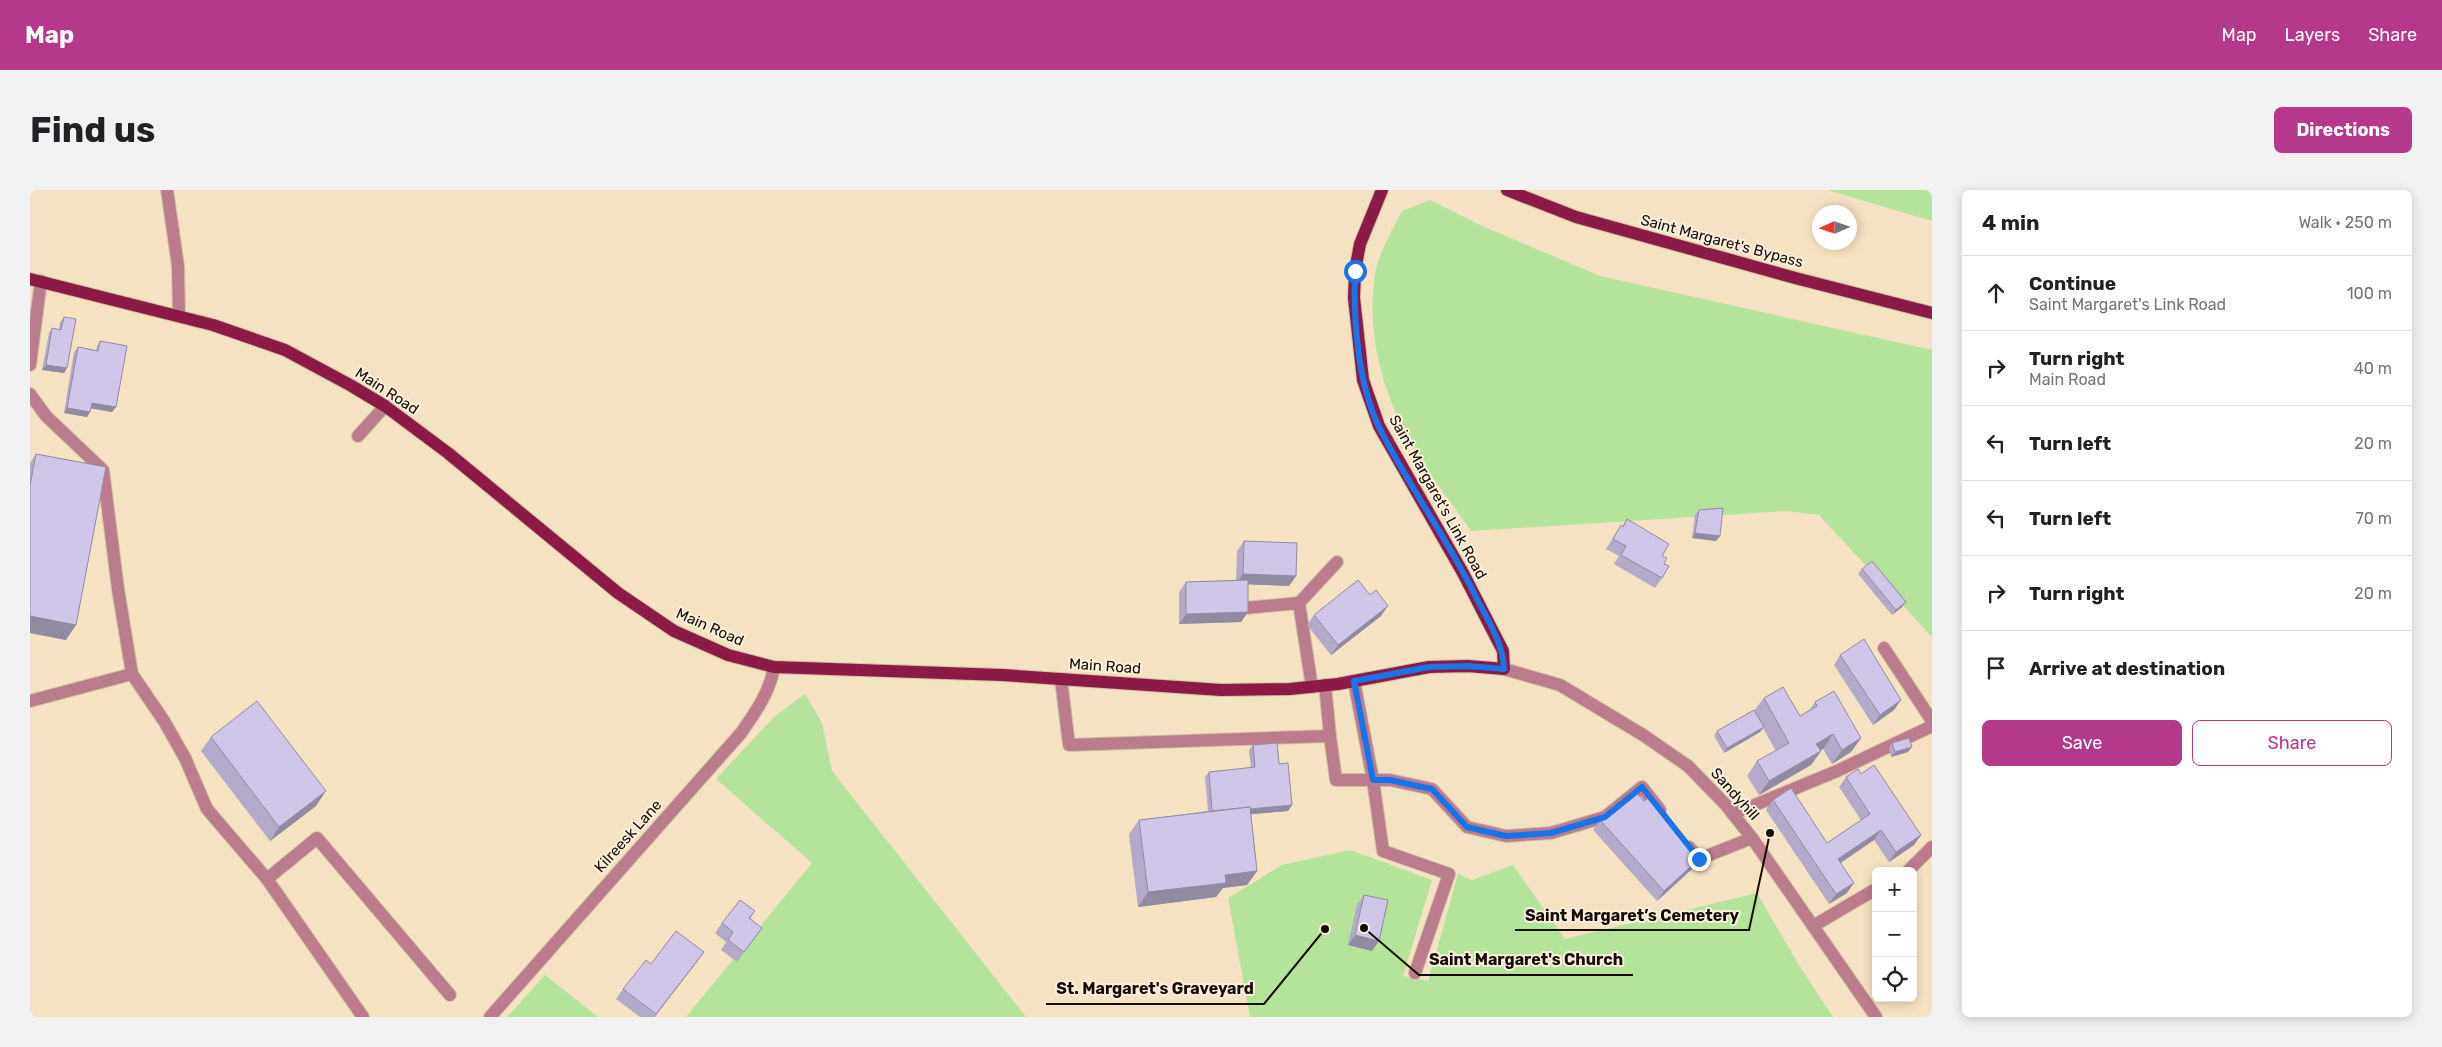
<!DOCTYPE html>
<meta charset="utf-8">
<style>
body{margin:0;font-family:Rubik,sans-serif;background:#f2f2f2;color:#202124}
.controls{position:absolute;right:15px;bottom:15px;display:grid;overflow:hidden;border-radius:8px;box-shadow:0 2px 12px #0003}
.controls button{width:45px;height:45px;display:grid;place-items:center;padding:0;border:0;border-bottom:1px solid #e0e0e0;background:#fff;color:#202124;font:25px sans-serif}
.compass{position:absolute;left:1782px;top:15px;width:45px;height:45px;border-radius:50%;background:#fff;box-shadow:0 2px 12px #0003;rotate:267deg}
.stop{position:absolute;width:15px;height:15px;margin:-11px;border:4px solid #1a73e8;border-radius:50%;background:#fff}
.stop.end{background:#1a73e8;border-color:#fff;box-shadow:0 1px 5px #0008}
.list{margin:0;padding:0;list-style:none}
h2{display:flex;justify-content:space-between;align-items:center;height:65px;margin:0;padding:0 20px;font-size:21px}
h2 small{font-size:16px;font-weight:400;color:#757577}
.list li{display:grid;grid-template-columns:32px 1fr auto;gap:15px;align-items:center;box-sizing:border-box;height:75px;padding:0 20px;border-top:1px solid #e0e0e0}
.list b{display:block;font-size:19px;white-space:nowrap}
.list p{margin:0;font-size:16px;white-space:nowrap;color:#757577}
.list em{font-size:16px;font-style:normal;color:#757577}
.actions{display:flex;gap:10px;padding:15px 20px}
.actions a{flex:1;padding:11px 0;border:1px solid #b4398b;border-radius:8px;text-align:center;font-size:18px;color:#b4398b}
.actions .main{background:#b4398b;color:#fff}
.icon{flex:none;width:28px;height:28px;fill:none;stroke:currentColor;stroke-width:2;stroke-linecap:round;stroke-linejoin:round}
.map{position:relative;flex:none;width:1902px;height:827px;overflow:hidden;border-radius:8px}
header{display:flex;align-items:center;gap:30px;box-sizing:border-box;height:70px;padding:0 25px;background:#b4398b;color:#fff}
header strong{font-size:24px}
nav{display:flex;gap:28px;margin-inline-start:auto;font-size:18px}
.intro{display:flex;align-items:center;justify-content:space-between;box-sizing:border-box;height:120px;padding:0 30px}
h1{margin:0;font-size:35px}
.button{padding:12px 22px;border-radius:8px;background:#b4398b;color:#fff;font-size:18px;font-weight:700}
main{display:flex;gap:30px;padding:0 30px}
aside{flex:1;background:#fff;border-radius:8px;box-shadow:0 2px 12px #0003}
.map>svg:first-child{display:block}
</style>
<header>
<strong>Map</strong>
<nav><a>Map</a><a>Layers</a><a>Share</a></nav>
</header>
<div class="intro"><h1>Find us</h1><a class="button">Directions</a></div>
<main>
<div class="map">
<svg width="1902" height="827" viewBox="0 0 1902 827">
<rect width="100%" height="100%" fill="#f5e2c2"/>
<g fill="#b6e39a">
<path d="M1797 0H1902V31Z"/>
<path d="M1400 10 1450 35 1570 86 1902 160V447L1789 325 1756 321 1441 341C1421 312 1398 284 1381 253 1352 202 1336 142 1345 84 1349 63 1362 40 1372 21Z"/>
<path d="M775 504 792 533 802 581 996 827H656L782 673 686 589 745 526Z"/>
<path d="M1320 660 1402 690 1373 786 1398 791 1428 684 1442 690 1483 675 1535 749 1727 703 1767 772 1803 827H1220L1198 708 1252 675Z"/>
<path d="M515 785 568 827H477Z"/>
</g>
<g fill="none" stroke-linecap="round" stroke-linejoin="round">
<defs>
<g id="minor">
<path d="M137 0 148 76 149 126"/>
<path d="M0 175 11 91"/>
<path d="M0 204 16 226 73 280 88 399 102 484 134 531 155 568 177 619 237 689 333 827"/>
<path d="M328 246 355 216"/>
<path d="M1269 413 1307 372"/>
<path d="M1215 418 1269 413 1282 497"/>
<path d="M1854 458 1902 531"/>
<path d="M1474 479 1530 495 1613 545 1658 576 1695 614 1722 648 1846 827"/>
<path d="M1031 489 1039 555 1300 546 1306 590H1360L1402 599 1437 637 1476 646 1521 643 1575 627 1612 597 1630 620"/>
<path d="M1324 491 1343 590 1353 661 1419 684 1385 783"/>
<path d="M1295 495 1300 546"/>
<path d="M0 511 102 484"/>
<path d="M1703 624 1807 581 1902 536"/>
<path d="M1659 657 1669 669 1722 648"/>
<path d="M1878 681 1902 657"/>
<path d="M237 689 287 648 420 805"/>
<path d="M1783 736 1846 699"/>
<path d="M460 827 711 543C725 523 740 502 744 477"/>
</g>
<g id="major">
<path d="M1477 0 1546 27 1769 89 1902 123"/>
<path d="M0 89 183 135 255 160 320 195 355 216 418 263 588 403 644 441 698 465 744 477 972 485 1191 500 1260 499 1308 494 1399 477 1438 476 1474 479 1473 461 1433 383 1349 236 1333 190 1324 108 1325 81 1330 54 1352 0"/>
</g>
</defs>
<use href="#minor" stroke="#d1c0a4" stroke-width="14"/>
<use href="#major" stroke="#d1c0a4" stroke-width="14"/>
<use href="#minor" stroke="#bb7d8d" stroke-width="12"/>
<use href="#major" stroke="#8b1a47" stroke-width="12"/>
</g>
<g fill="#b2aac8">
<path d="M34 127 37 178 34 183 12 180 19 143 22 138 29 140 30 132Z"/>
<path d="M70 151 86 217 82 222 61 218 60 222 57 227 34 223 44 162 48 157 66 160 67 156Z"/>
<path d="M6 264 36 450 0 443V273Z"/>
<path d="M1669 320 1690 346 1686 351 1662 348 1665 325Z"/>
<path d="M1597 329 1632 366 1634 374 1632 388 1625 398 1584 374 1589 366 1576 359 1591 335 1592 337Z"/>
<path d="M1214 351 1266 386 1259 396 1218 394V422L1211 432 1149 434V402L1156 392 1206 391 1207 361Z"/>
<path d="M1832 379 1872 417 1862 425 1828 384Z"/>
<path d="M1284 425 1351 426 1301 465 1277 435Z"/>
<path d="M1810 465 1864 520 1843 535 1804 475Z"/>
<path d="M1734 508 1770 526 1779 521 1785 512 1831 548 1821 562 1802 574 1793 559 1790 560 1791 561 1781 575 1729 605 1717 586 1727 571 1746 561 1733 538 1730 542 1694 563 1684 546 1687 541 1724 521Z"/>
<path d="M181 547 286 616 240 651 171 561Z"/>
<path d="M1862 553 1878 562 1861 567 1859 558Z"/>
<path d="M1223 555 1249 574 1262 615 1258 621 1221 624 1227 681 1217 695 1193 698 1186 707 1108 717 1099 644 1109 630 1178 621 1175 587 1179 582 1221 578 1219 560Z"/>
<path d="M1831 584 1891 645 1884 655 1859 672 1844 650 1811 673 1817 703 1799 714 1736 620 1743 610 1797 653 1831 630 1809 597 1816 587Z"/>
<path d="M1570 630 1663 678 1627 711 1563 640Z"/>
<path d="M1334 705 1342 761 1318 755 1327 715Z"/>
<path d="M725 721 720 729 732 738 707 772 691 760 696 752 685 743 692 733Z"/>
<path d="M674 762 625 827H610L586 809 593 799 621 774Z"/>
</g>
<g fill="#918ba2">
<path d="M16 175 37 178 34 183 12 180Z"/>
<path d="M62 213 86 217 82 222 58 218Z"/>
<path d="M37 218 60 222 57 227 34 223Z"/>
<path d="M1665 343 1690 346 1686 351 1662 348Z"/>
<path d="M1213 384 1266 386 1259 396 1206 394Z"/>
<path d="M1876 412 1872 417 1862 425 1866 420Z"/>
<path d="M1358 416 1351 426 1301 465 1308 455Z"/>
<path d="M1218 422 1211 432 1149 434 1156 424Z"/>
<path d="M0 426 46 435 36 450 0 443Z"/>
<path d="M1871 510 1864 520 1843 535 1850 525Z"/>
<path d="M1734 537 1730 542 1694 563 1697 558Z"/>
<path d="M1803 544 1793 559 1776 568 1786 554Z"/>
<path d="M1831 548 1821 562 1802 574 1812 560Z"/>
<path d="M1882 557 1878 562 1861 567 1865 562Z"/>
<path d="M1791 561 1781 575 1729 605 1739 591Z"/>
<path d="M296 601 286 616 240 651 249 637Z"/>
<path d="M1262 615 1258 621 1179 628 1183 623Z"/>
<path d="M1851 640 1844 650 1801 679 1808 669Z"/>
<path d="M1891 645 1884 655 1859 672 1866 662Z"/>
<path d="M1670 668 1663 678 1627 711 1634 701Z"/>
<path d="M1227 681 1217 695 1193 698 1186 707 1108 717 1118 702 1195 685Z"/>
<path d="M1824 693 1817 703 1799 714 1806 704Z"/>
<path d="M1325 745 1349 751 1342 761 1318 755Z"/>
<path d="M674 762 667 772 624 827Z"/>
</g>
<g fill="#cfc6e8" stroke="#918ba2">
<path d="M34 127 46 129 37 178 16 175 22 138 31 140Z"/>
<path d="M70 151 97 156 86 217 62 213 60 222 37 218 48 157 68 161Z"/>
<path d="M6 264 76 277 46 435 0 426V295Z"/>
<path d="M1693 318 1690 346 1665 343 1669 320Z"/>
<path d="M1597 329 1639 354 1632 366 1637 368 1634 374 1639 376 1632 388 1591 365 1596 356 1583 349 1591 335 1593 337Z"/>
<path d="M1214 351 1267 353 1266 386 1213 384Z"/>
<path d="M1842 371 1876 412 1866 420 1832 379Z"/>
<path d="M1218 390V422L1156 424V392Z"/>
<path d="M1328 390 1340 405 1346 400 1358 416 1308 455 1284 425Z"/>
<path d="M1834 449 1871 510 1850 525 1810 465Z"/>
<path d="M1753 497 1770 526 1787 516 1785 512 1804 501 1831 548 1812 560 1803 544 1786 554 1791 561 1739 591 1727 571 1759 553 1734 508Z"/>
<path d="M227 511 296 601 249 637 181 547Z"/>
<path d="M1724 520 1734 537 1697 558 1687 541Z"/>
<path d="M1879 548 1882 557 1865 562 1862 553Z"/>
<path d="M1247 553 1249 574 1258 573 1262 615 1220 619V617L1182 621 1179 582 1225 577 1223 555Z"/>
<path d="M1844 575 1891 645 1866 662 1851 640 1808 669 1824 693 1806 704 1743 610 1761 598 1797 653 1840 624 1816 587 1828 579 1831 584Z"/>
<path d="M1604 600 1614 611 1621 606 1670 668 1634 701 1570 630Z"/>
<path d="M1220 617 1227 681 1195 685 1196 693 1118 702 1109 630Z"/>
<path d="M1334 705 1358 710 1349 751 1325 745Z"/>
<path d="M710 710 725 721 719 728 732 738 714 762 698 750 703 742 692 733Z"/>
<path d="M646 741 674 762 626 824 593 799 616 770 621 774Z"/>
</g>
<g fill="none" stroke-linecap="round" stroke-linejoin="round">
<path stroke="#1a73e8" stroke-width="6" d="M1325 81C1323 129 1328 194 1349 237 1377 293 1414 344 1442 399 1454 425 1473 450 1474 479L1438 476 1399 477 1324 491 1343 590H1360L1402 599 1437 637 1476 646 1521 643 1575 627 1612 597 1669 669"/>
</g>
<g text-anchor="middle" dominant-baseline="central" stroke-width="4" stroke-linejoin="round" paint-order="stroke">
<g font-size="15" fill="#140d04" stroke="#fcf0dd">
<text transform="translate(1692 51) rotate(15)">Saint Margaret's Bypass</text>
<text transform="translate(357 201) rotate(33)">Main Road</text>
<text transform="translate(1408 307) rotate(61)">Saint Margaret's Link Road</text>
<text transform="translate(680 437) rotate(24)">Main Road</text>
<text transform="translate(1075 476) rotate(4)">Main Road</text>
<text transform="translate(1705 604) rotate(48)">Sandyhill</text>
<text transform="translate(598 646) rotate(-48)">Kilreesk Lane</text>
</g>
</g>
<path fill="none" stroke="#140d04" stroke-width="2" d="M1740 643L1719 740H1485M1334 738L1389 785H1603M1295 739L1234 814H1016"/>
<g fill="#140d04" stroke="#fcf0dd" stroke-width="2">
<circle cx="1740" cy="643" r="5"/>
<circle cx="1334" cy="738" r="5"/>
<circle cx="1295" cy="739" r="5"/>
</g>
<g font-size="16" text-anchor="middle" font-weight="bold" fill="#140d04" stroke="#fcf0dd" stroke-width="4" stroke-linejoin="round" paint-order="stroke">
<text x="1602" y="731">Saint Margaret’s Cemetery</text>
<text x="1496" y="775">Saint Margaret's Church</text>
<text x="1125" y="804">St. Margaret's Graveyard</text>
</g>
</svg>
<div class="controls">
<button>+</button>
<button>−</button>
<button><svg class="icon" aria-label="locate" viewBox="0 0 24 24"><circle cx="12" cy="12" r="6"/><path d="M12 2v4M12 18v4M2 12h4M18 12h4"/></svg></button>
</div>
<svg class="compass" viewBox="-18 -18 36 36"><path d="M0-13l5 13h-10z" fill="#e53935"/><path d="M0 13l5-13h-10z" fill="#757577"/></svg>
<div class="stop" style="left:1325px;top:81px"></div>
<div class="stop end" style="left:1669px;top:669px"></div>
</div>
<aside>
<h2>4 min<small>Walk · 250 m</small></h2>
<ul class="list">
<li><svg class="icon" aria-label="ahead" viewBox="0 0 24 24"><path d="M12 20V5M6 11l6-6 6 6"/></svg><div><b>Continue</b><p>Saint Margaret's Link Road</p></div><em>100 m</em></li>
<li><svg class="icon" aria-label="right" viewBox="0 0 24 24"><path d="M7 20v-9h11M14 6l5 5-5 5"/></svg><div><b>Turn right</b><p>Main Road</p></div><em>40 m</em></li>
<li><svg class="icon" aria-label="left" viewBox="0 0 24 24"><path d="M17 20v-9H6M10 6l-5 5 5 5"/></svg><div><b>Turn left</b></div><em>20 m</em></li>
<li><svg class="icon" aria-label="left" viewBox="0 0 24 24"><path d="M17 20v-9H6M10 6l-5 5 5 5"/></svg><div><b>Turn left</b></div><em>70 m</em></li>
<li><svg class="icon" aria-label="right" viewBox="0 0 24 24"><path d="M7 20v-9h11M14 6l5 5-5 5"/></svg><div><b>Turn right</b></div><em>20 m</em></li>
<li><svg class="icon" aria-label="arrive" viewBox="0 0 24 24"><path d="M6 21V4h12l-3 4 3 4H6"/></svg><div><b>Arrive at destination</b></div></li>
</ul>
<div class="actions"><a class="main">Save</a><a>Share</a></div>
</aside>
</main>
